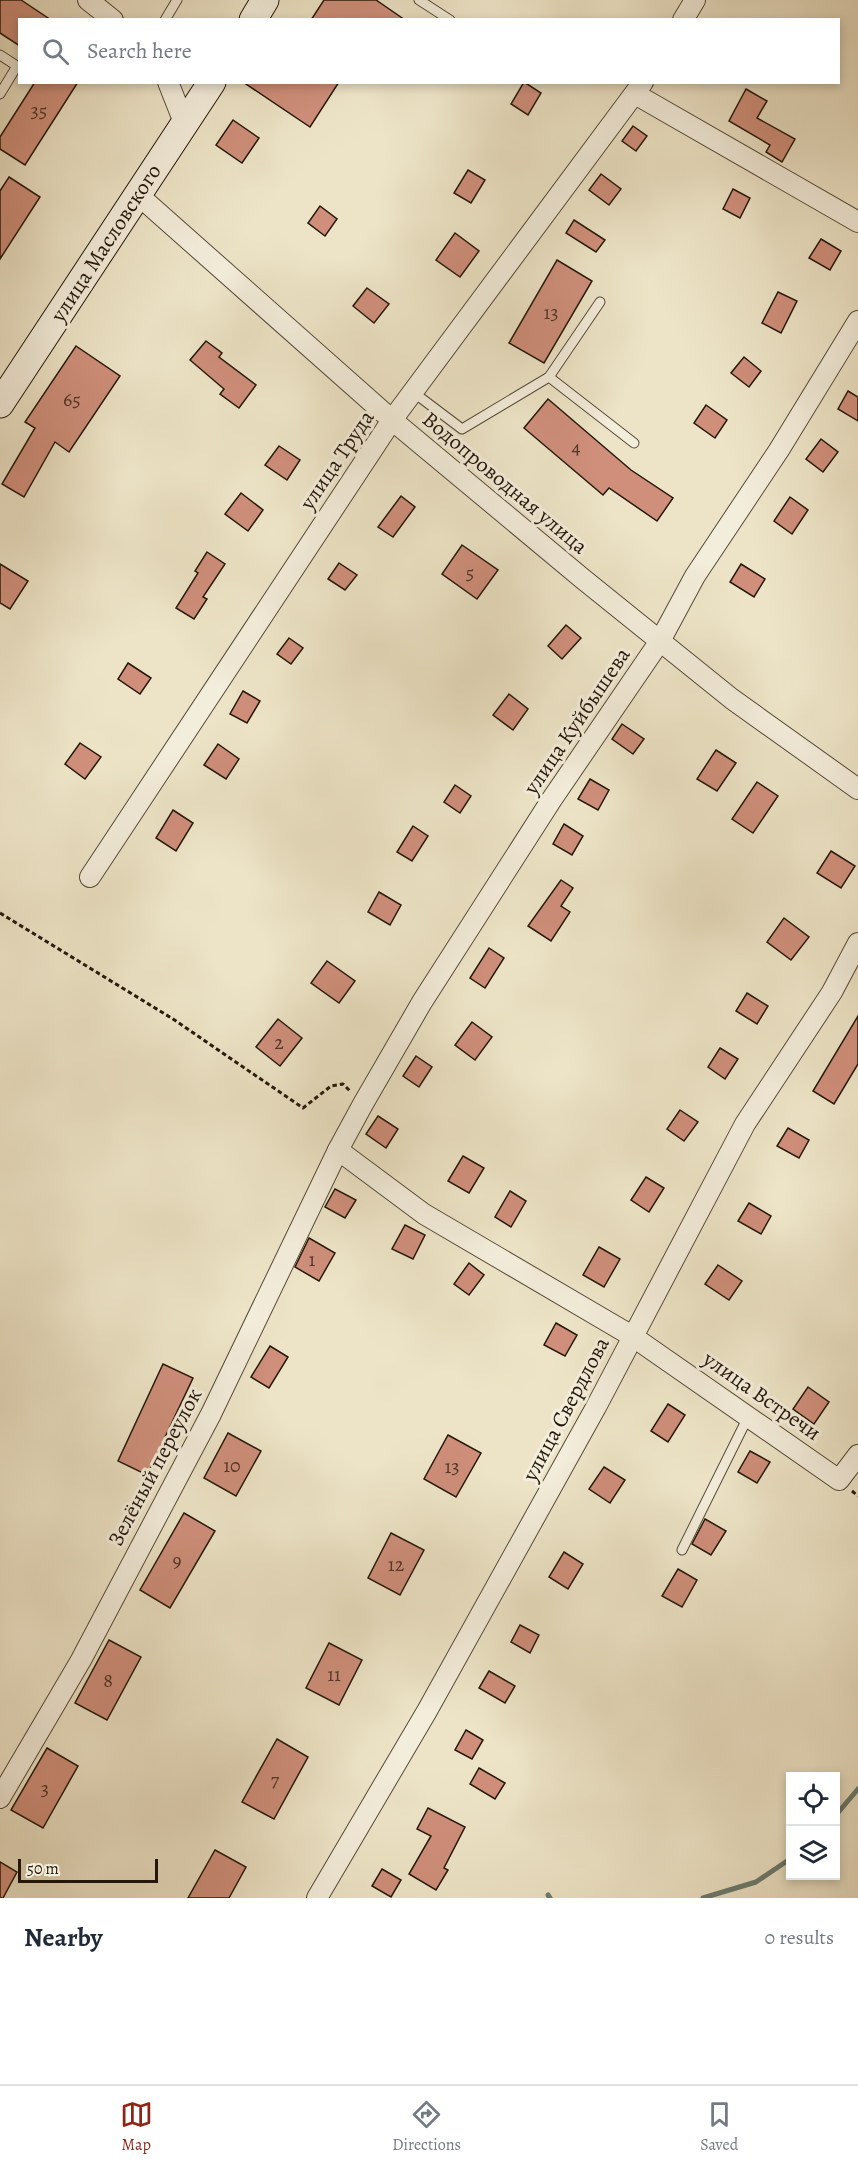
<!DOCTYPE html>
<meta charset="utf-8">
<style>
body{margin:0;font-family:Alegreya,serif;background:#f6f6f7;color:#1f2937}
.controls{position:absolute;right:18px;bottom:18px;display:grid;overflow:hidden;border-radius:0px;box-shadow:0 3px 9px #0003}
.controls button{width:54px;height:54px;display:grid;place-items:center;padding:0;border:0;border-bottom:2px solid #e0e1e3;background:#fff;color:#1f2937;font:30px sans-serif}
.scale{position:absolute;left:18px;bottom:15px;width:140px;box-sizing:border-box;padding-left:6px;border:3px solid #25180b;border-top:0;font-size:16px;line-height:21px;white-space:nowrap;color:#25180b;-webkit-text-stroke:4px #f3eddb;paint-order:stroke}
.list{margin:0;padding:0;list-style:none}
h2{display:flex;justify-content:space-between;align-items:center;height:78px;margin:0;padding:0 24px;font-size:26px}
h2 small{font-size:20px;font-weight:400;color:#747a83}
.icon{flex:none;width:33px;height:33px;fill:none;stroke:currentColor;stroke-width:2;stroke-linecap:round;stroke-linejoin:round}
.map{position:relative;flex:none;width:858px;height:1898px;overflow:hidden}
.search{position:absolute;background:#fff;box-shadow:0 3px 9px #0003;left:18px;right:18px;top:18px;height:66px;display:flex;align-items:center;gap:15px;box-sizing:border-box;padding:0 21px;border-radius:0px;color:#747a83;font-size:22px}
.sheet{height:186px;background:#fff}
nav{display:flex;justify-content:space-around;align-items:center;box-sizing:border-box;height:84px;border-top:2px solid #e0e1e3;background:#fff;font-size:16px;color:#747a83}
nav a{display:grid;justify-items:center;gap:3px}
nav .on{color:#8f2418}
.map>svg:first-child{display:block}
</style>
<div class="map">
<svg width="858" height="1898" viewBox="0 0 858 1898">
<rect width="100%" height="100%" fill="#ede4c7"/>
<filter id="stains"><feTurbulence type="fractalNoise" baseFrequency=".00333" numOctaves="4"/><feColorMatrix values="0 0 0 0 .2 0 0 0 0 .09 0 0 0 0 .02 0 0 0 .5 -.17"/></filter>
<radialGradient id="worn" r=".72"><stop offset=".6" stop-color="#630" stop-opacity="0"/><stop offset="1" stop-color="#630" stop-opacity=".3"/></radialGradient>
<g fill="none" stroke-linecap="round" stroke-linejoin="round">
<g stroke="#6b7c70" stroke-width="5">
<path d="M836 1815 858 1789"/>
<path d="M548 1895 550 1898"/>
<path d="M703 1898 756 1882 790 1859"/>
</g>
</g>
<g fill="#cf8f7b" stroke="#25180b" stroke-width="1.5">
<path d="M0 0H21L51 20H20V46L0 33Z"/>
<path d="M324 0H376L405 20H311Z"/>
<path d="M35 82H78L25 165 0 149V137Z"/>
<path d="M243 82H339L310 127Z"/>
<path d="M524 82 541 93 528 115 511 104Z"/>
<path d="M746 89 767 101 757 118 795 139 782 162 766 152 770 145 729 121Z"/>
<path d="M233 120 259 138 242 163 216 145Z"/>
<path d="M633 126 647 136 636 151 622 141Z"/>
<path d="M468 170 485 180 471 203 454 193Z"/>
<path d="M601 174 621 189 609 205 589 190Z"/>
<path d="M9 177 40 197 0 259V191Z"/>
<path d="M733 189 750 198 740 218 723 209Z"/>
<path d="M320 206 337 219 325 236 308 223Z"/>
<path d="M574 220 605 240 596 252 566 233Z"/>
<path d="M455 233 479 251 460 277 436 260Z"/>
<path d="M821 239 841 251 830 270 809 258Z"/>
<path d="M557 260 592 281 544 363 509 343Z"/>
<path d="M367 288 389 304 374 323 353 306Z"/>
<path d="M778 292 797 301 781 333 762 323Z"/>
<path d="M206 341 222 353 219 357 256 385 239 408 220 394 224 389 190 360Z"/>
<path d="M76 346 120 376 69 452 55 442 24 497 2 484 35 428 25 422Z"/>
<path d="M744 357 761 371 749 387 731 373Z"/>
<path d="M848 391 858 397V421L838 409Z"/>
<path d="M548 399 631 470 673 498 657 521 609 488 603 495 524 428Z"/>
<path d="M706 405 727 420 715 438 694 423Z"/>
<path d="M821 439 838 452 823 472 806 459Z"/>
<path d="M279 446 300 460 287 480 265 465Z"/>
<path d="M241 493 263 510 248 531 225 514Z"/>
<path d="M401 496 415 507 393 537 378 527Z"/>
<path d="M790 497 808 510 792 534 774 521Z"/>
<path d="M462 545 498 570 477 599 442 574Z"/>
<path d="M207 552 225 564 203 597 207 599 194 619 176 608 198 573 195 571Z"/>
<path d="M339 563 357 575 345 590 328 579Z"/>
<path d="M0 564 28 581 10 609 0 603Z"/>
<path d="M741 564 765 579 754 597 730 582Z"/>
<path d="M566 625 581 638 562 659 548 646Z"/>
<path d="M289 638 303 648 291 664 277 654Z"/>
<path d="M128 663 151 678 140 694 118 679Z"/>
<path d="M243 691 260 701 247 723 230 714Z"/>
<path d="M509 694 528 709 513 730 493 715Z"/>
<path d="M622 724 644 739 633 754 612 739Z"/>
<path d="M80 743 101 757 85 779 65 764Z"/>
<path d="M218 744 239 759 226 779 204 765Z"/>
<path d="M716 750 736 763 717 791 697 779Z"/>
<path d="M590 779 609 790 598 810 578 799Z"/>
<path d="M757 782 778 796 753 833 732 819Z"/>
<path d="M455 785 471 796 460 813 444 802Z"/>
<path d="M173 810 193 823 176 851 156 838Z"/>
<path d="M564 824 583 836 572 855 553 844Z"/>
<path d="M413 826 428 836 412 861 397 852Z"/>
<path d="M831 851 855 866 841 888 817 873Z"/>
<path d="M561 880 573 888 561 906 570 912 551 941 528 926Z"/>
<path d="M379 892 401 905 390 925 368 912Z"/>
<path d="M784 918 809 937 791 960 767 942Z"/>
<path d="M489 948 504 958 485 988 470 978Z"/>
<path d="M327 961 355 981 339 1003 311 983Z"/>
<path d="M747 993 768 1006 757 1024 736 1011Z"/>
<path d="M858 1016V1064L834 1104 813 1091Z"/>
<path d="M278 1019 302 1038 280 1066 256 1047Z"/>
<path d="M472 1022 492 1037 475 1060 455 1045Z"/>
<path d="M720 1048 738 1059 725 1079 708 1067Z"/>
<path d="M416 1056 432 1067 419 1087 403 1076Z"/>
<path d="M680 1110 698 1122 684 1141 667 1129Z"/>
<path d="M378 1116 398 1129 386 1148 366 1134Z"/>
<path d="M788 1128 809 1140 799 1158 777 1146Z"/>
<path d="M463 1156 484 1168 469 1193 448 1181Z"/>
<path d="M646 1177 664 1188 649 1212 631 1200Z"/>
<path d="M335 1189 356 1200 345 1218 325 1207Z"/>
<path d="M510 1191 526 1201 511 1227 495 1217Z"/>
<path d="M749 1203 771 1216 761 1234 738 1221Z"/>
<path d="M405 1225 425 1235 413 1259 392 1249Z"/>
<path d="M309 1238 335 1253 319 1281 295 1267Z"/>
<path d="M599 1247 620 1259 604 1287 583 1275Z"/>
<path d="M469 1263 484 1275 469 1295 454 1284Z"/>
<path d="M718 1265 742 1281 729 1300 705 1284Z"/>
<path d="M556 1323 577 1335 565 1356 544 1345Z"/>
<path d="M270 1346 288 1357 269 1388 251 1377Z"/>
<path d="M163 1364 193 1378 147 1475 118 1461Z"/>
<path d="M808 1387 829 1402 814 1424 793 1409Z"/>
<path d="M668 1404 685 1415 668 1442 651 1431Z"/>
<path d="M228 1433 261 1451 236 1496 204 1478Z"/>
<path d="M448 1435 481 1453 456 1497 424 1479Z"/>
<path d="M750 1451 770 1462 757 1483 738 1472Z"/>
<path d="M604 1467 625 1480 610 1503 589 1489Z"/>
<path d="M184 1513 215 1531 170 1608 140 1590Z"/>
<path d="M705 1519 726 1531 711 1555 692 1544Z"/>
<path d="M391 1533 424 1550 400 1595 368 1578Z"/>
<path d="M564 1552 583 1564 568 1589 549 1577Z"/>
<path d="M678 1569 697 1580 682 1607 662 1596Z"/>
<path d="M520 1625 539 1635 530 1653 511 1642Z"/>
<path d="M109 1640 141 1657 107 1720 75 1703Z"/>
<path d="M329 1643 362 1660 339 1705 306 1688Z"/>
<path d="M489 1671 515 1686 505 1703 479 1688Z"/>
<path d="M466 1730 483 1740 472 1759 455 1750Z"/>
<path d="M277 1739 308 1757 274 1819 242 1802Z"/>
<path d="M47 1748 78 1766 43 1828 11 1810Z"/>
<path d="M479 1768 505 1783 495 1799 470 1784Z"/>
<path d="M428 1808 465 1827 444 1868 448 1870 436 1890 409 1874 431 1836 417 1829Z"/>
<path d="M215 1850 246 1867 229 1898H188Z"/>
<path d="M0 1862 17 1872 3 1898H0Z"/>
<path d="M382 1869 401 1880 391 1897 372 1886Z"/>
</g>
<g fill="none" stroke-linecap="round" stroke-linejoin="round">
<defs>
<g id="lane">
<path d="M419 0 450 20"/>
<path d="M165 20 177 0"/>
<path d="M0 55 17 66 0 94"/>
<path d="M549 377 634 443"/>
<path d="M413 392 462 429 549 377 600 302"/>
<path d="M682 1550 748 1417"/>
</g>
<g id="street">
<path d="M88 0 113 20"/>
<path d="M683 20 695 0"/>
<path d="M168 82 185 125"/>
<path d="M635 94 858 222"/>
<path d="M137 194 392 420 583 579 732 699 858 789"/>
<path d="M90 877 392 420 643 82"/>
<path d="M338 1150 424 1214 632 1336 839 1480 858 1455"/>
<path d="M0 1798 81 1660 211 1414 338 1150 363 1104 422 1002 552 799 660 641 695 576 779 450 858 321"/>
<path d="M317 1898 427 1711 596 1407 745 1124 832 992 858 943"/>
</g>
<g id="secondary">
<path d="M253 20 265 0"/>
<path d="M0 404 212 82"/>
</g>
</defs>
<use href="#lane" stroke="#574b3a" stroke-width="11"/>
<use href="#street" stroke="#574b3a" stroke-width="22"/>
<use href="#secondary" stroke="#25180b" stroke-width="29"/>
<g stroke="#25180b" stroke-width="3" stroke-dasharray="4.5 3" stroke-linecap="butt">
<path d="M0 913 173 1019 303 1108 331 1086 343 1084 350 1091"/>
<path d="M852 1491 858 1496"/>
</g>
<use href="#lane" stroke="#f3eddb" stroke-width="9"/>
<use href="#street" stroke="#f3eddb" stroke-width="20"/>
<use href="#secondary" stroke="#f3eddb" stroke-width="27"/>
</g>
<g text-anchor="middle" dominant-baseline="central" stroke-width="6" stroke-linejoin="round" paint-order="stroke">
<g font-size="20" fill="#503627">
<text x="39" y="110">35</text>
<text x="551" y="312">13</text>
<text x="72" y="399">65</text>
<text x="576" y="447">4</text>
<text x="470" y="572">5</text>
<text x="279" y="1042">2</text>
<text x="312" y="1259">1</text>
<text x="232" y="1465">10</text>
<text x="452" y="1466">13</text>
<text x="177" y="1560">9</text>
<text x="396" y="1564">12</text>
<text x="334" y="1674">11</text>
<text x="108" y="1680">8</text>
<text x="275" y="1779">7</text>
<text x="45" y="1788">3</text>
</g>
<g font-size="22" fill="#25180b" stroke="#f3eddb">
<text transform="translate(106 243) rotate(-57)">улица Масловского</text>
<text transform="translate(337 460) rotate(-56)">улица Труда</text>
<text transform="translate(505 483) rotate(40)">Водопроводная улица</text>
<text transform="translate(577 721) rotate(-56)">улица Куйбышева</text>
<text transform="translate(762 1396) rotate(35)">улица Встречи</text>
<text transform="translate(566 1409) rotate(-62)">улица Свердлова</text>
<text transform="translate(155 1467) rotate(-62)">Зелёный переулок</text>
</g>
</g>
<rect width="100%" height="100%" filter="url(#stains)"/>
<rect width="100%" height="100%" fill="url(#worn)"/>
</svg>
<div class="controls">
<button><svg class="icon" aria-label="locate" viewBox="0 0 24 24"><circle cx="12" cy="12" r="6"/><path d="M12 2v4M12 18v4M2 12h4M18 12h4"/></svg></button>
<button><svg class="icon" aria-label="layers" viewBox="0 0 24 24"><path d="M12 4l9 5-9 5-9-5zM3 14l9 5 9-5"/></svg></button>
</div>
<div class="scale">50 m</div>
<div class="search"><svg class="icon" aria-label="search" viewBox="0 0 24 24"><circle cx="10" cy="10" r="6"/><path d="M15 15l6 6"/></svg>Search here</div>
</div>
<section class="sheet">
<h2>Nearby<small>0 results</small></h2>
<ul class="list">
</ul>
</section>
<nav>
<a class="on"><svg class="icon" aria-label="map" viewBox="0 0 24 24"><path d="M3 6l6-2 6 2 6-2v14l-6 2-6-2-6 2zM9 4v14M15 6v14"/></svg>Map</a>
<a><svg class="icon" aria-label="directions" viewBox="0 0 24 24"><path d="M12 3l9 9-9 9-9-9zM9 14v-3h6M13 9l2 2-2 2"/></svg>Directions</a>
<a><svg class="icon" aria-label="saved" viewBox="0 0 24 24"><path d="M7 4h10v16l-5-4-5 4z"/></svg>Saved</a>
</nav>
